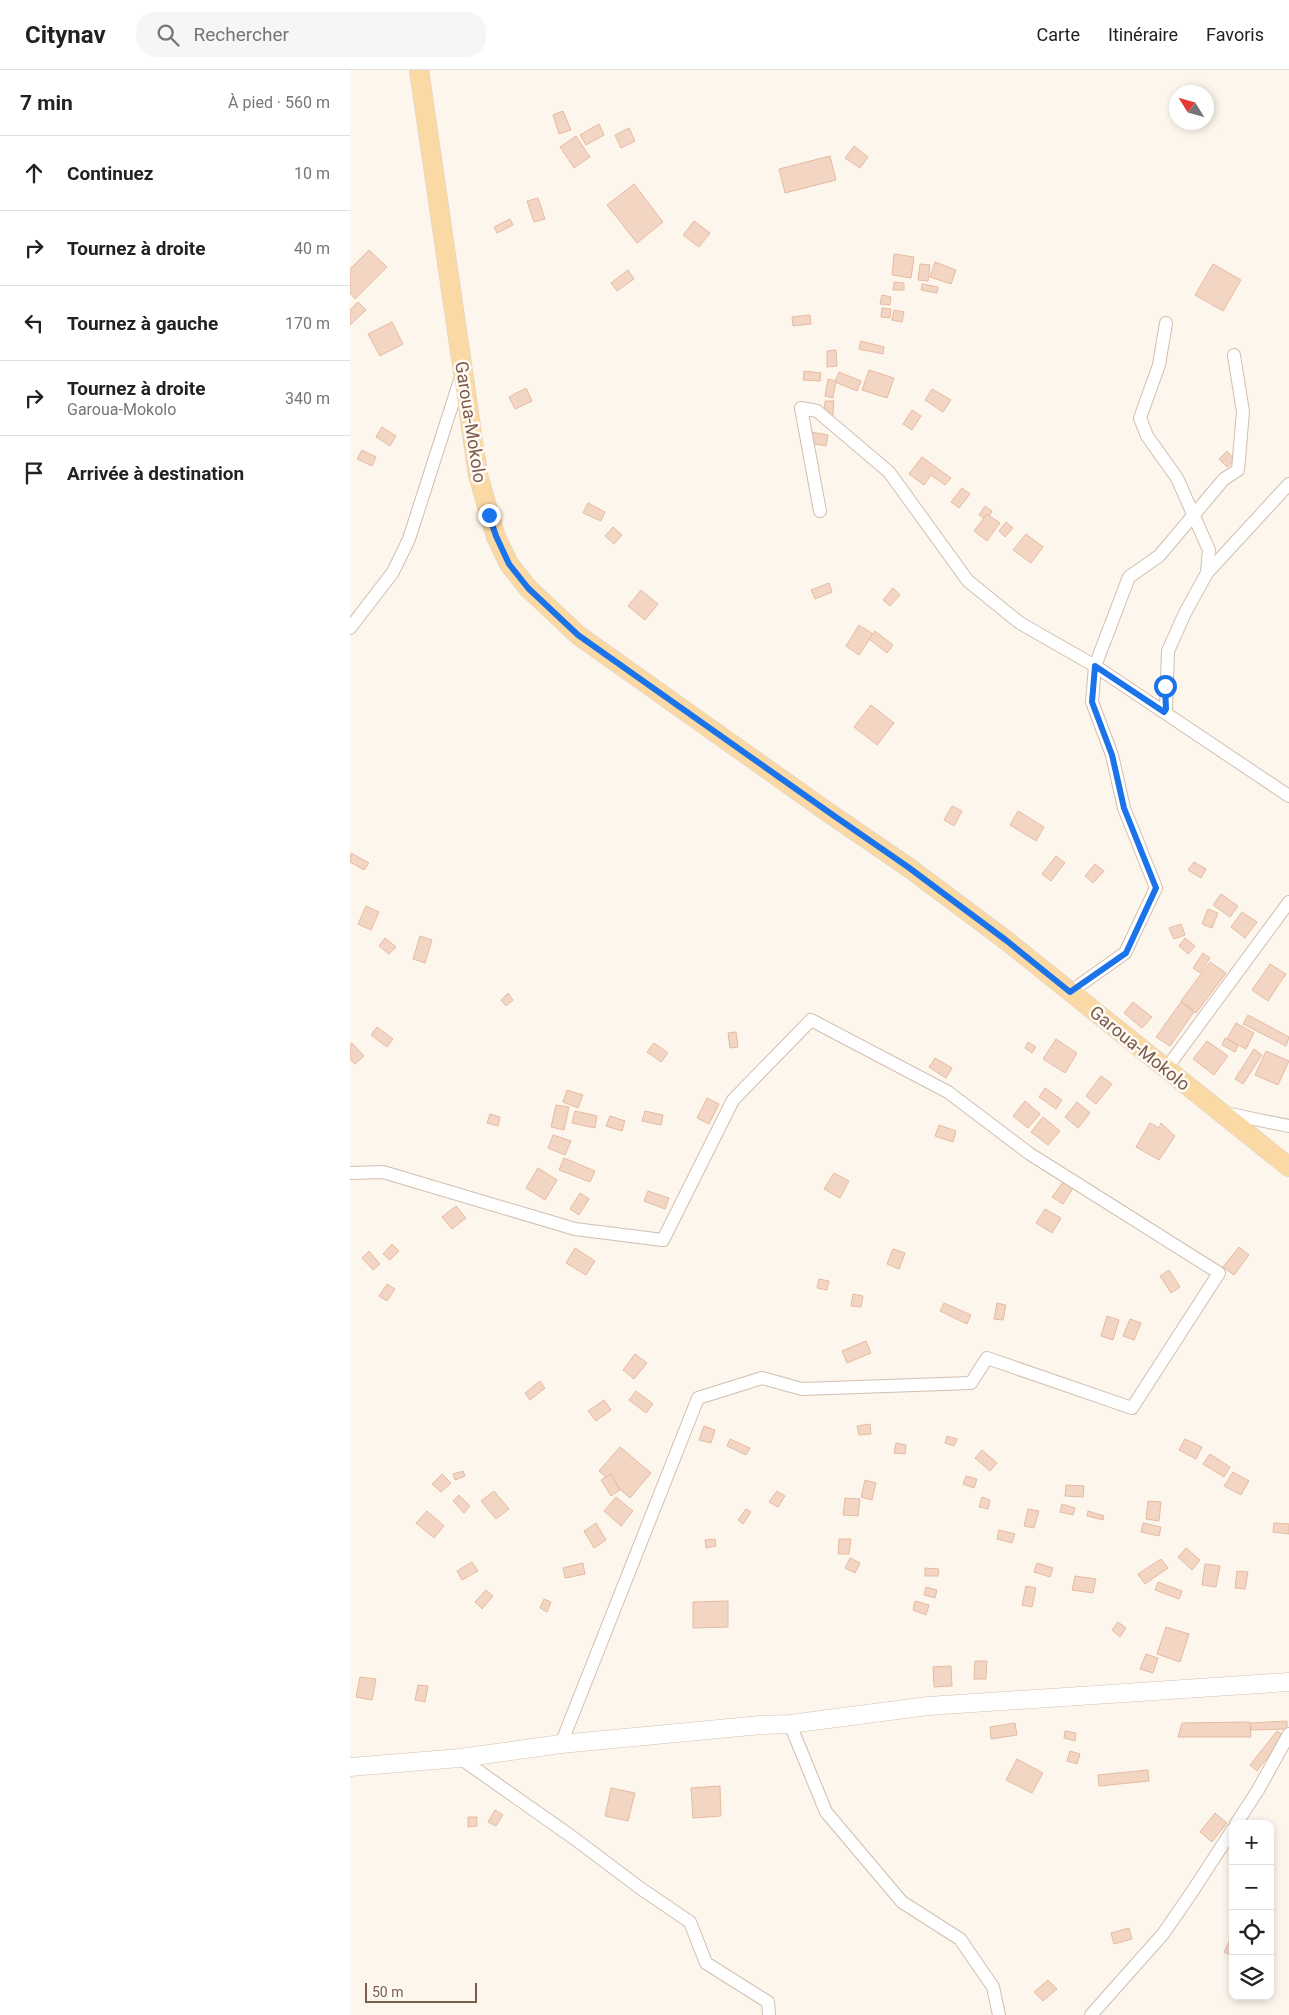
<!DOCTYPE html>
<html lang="fr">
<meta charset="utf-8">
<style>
body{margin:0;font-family:Roboto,sans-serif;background:#f6f6f6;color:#222}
.controls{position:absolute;right:15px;bottom:15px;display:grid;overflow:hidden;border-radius:10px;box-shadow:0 2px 8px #0003}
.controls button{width:45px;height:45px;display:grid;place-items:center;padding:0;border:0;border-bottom:1px solid #e0e0e0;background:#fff;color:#222;font:25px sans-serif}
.compass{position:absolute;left:819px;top:15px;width:45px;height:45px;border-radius:50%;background:#fff;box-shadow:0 2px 8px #0003;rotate:307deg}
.scale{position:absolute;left:15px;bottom:12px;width:112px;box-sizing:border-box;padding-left:5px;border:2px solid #7a5c4d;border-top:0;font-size:14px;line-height:18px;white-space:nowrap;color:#7a5c4d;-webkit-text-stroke:4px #fffaf3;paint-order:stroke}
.stop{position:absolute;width:15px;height:15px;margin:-11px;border:4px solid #1a73e8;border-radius:50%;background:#fff}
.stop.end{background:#1a73e8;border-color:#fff;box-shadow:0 1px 5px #0008}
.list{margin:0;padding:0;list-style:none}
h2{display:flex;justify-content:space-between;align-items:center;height:65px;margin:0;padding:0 20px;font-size:21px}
h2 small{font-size:16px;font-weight:400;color:#767676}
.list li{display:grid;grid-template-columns:32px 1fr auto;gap:15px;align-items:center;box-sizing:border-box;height:75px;padding:0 20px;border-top:1px solid #e0e0e0}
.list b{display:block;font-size:19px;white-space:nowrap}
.list p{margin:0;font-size:16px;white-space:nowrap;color:#767676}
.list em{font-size:16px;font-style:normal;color:#767676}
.icon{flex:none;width:28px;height:28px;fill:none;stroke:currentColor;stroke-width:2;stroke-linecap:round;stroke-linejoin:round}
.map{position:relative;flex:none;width:939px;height:1945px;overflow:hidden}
header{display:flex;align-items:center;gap:30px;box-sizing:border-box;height:70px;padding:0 25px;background:#fff;border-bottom:1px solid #e0e0e0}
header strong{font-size:24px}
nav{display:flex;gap:28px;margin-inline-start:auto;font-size:18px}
.search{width:350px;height:45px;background:#f6f6f6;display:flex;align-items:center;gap:12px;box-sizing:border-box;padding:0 18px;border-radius:20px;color:#767676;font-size:19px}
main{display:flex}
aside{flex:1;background:#fff}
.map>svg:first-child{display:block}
</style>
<header>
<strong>Citynav</strong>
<div class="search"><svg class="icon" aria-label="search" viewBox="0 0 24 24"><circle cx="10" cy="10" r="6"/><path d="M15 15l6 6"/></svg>Rechercher</div>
<nav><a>Carte</a><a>Itinéraire</a><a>Favoris</a></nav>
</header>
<main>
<aside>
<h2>7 min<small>À pied · 560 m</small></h2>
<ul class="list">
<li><svg class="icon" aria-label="ahead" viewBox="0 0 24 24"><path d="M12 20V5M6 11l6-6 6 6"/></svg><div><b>Continuez</b></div><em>10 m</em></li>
<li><svg class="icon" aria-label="right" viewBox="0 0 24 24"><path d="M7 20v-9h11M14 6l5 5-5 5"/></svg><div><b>Tournez à droite</b></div><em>40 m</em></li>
<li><svg class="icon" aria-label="left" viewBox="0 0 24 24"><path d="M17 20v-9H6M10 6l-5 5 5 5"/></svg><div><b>Tournez à gauche</b></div><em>170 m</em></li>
<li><svg class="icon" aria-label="right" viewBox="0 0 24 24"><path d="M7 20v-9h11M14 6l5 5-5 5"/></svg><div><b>Tournez à droite</b><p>Garoua-Mokolo</p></div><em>340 m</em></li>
<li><svg class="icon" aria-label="arrive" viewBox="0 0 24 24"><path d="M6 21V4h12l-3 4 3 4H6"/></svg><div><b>Arrivée à destination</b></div></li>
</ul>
</aside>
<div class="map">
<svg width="939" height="1945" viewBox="0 0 939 1945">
<rect width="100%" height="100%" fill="#fdf6ec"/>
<g fill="#f3d5c3" stroke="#e6bba3">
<path d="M213 41 221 60 209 64 203 45Z"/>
<path d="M249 54 254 65 236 75 230 65Z"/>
<path d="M279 58 285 71 271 78 265 65Z"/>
<path d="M226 66 240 87 224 98 210 77Z"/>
<path d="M504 76 518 87 510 98 495 88Z"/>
<path d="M480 86 486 110 435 123 429 99Z"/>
<path d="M284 114 313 152 287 173 257 135Z"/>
<path d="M188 128 195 149 184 152 177 131Z"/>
<path d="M160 149 163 155 147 163 144 157Z"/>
<path d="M344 151 360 163 349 177 333 165Z"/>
<path d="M19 180 37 197 5 229 0 223V199Z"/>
<path d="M544 184 564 187 561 208 542 205Z"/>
<path d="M585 192 606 200 601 214 580 207Z"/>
<path d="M570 194 580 195 578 211 568 210Z"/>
<path d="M863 194 891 210 873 241 845 225Z"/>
<path d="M278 200 284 209 267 221 261 213Z"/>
<path d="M544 212 554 213V220H543Z"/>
<path d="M572 214 588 217 587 223 571 220Z"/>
<path d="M532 225 541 227 540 235 530 234Z"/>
<path d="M8 232 16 240 0 255V240Z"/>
<path d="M532 238 541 239 540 248 531 247Z"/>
<path d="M544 240 554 242 552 252 542 250Z"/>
<path d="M460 245 461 254 443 256 442 247Z"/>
<path d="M42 252 53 274 30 286 18 264Z"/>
<path d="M511 271 534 277 533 284 509 279Z"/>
<path d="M486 280 487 296 477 297V281Z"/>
<path d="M519 300 544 308 537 328 512 320Z"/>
<path d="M454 301 471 303 470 311 453 310Z"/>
<path d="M489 302 511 311 507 321 485 312Z"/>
<path d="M478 309 486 311 483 328 475 326Z"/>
<path d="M176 318 182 331 165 339 159 327Z"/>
<path d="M582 319 601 330 593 342 575 330Z"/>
<path d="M475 331H484L482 354H473Z"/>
<path d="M562 340 571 346 562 360 553 354Z"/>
<path d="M32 357 46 366 40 376 26 367Z"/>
<path d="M461 362 478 365 476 376 459 373Z"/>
<path d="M12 380 26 387 22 396 7 389Z"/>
<path d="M877 381 885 390 877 397 869 389Z"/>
<path d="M572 387 601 408 595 415 581 405 574 415 559 404Z"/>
<path d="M612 418 620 424 609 438 601 432Z"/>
<path d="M238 433 255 442 251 451 233 443Z"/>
<path d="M635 436 642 441 637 450 629 445Z"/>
<path d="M637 444 650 453 637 471 624 461Z"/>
<path d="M656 452 663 458 655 467 649 461Z"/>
<path d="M263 457 272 465 264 474 255 466Z"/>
<path d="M676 464 693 477 681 493 663 480Z"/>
<path d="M479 513 482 522 465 529 461 520Z"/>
<path d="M543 518 550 525 540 536 533 530Z"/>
<path d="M291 520 308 534 295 550 278 536Z"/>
<path d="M509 555 523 564 509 585 496 576Z"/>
<path d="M525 561 543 575 537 583 519 569Z"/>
<path d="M521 635 544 653 527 675 504 657Z"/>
<path d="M602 736 612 741 604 756 594 750Z"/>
<path d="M668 741 694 757 686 771 660 755Z"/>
<path d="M1 783 19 793 14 800 0 792Z"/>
<path d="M706 786 715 793 701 811 692 804Z"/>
<path d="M844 792 856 799 851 808 838 800Z"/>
<path d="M745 794 754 801 743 813 735 806Z"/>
<path d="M871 824 888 836 880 847 863 835Z"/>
<path d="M16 836 29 842 21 860 8 854Z"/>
<path d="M858 839 868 843 862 858 852 854Z"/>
<path d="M892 842 907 852 895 868 881 857Z"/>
<path d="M831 854 835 865 824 869 819 858Z"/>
<path d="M70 866 82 870 75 893 63 889Z"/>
<path d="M35 868 46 877 39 884 29 876Z"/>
<path d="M835 868 845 876 838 884 829 876Z"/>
<path d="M853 883 860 888 850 903 843 898Z"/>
<path d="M860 892 876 903 846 943 831 931Z"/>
<path d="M920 894 936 904 918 931 902 920Z"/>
<path d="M158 923 163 930 156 936 151 930Z"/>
<path d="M783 932 802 947 792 958 774 943Z"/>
<path d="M831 932 844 942 820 976 806 967Z"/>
<path d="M898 945 939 967 936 976 893 954Z"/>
<path d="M886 953 904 963 896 979 877 969Z"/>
<path d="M27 957 43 969 37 977 21 965Z"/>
<path d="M386 962 388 977 380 978 378 963Z"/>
<path d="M875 968 888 975 885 982 872 975Z"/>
<path d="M706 969 727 983 715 1003 693 989Z"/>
<path d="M857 971 878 986 864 1005 843 989Z"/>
<path d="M678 972 686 977 682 983 675 978Z"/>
<path d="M2 973 14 986 5 994 0 989V975Z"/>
<path d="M304 973 318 983 311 992 297 982Z"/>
<path d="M904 979 912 985 893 1014 885 1009Z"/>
<path d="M916 981 939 991 928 1015 905 1005Z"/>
<path d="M585 988 602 998 596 1008 579 997Z"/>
<path d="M751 1006 762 1014 746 1034 736 1026Z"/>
<path d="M695 1018 712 1030 706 1039 689 1027Z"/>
<path d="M217 1020 233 1025 228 1038 213 1032Z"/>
<path d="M357 1028 369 1034 359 1054 347 1048Z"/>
<path d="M675 1031 690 1044 678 1058 663 1046Z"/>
<path d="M727 1032 740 1043 728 1058 715 1047Z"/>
<path d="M206 1035 219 1037 214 1060 201 1057Z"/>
<path d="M225 1041 247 1046 245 1058 222 1053Z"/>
<path d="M295 1041 313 1045 311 1055 292 1051Z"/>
<path d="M140 1044 150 1047 148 1056 137 1053Z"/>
<path d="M260 1046 275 1051 272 1061 256 1056Z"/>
<path d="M693 1047 710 1061 698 1075 681 1062Z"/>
<path d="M800 1053 809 1058 811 1053 825 1066 809 1090 786 1077Z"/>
<path d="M589 1055 606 1061 603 1072 585 1066Z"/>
<path d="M203 1065 221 1071 215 1085 198 1078Z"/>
<path d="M214 1088 245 1101 240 1112 209 1100Z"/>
<path d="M188 1098 207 1110 195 1130 176 1118Z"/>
<path d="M484 1103 499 1111 490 1128 474 1119Z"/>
<path d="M713 1112 723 1118 713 1134 702 1127Z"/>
<path d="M298 1121 319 1128 315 1139 294 1131Z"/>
<path d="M230 1123 239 1129 229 1145 220 1139Z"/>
<path d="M106 1136 116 1148 102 1159 92 1147Z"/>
<path d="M695 1139 711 1148 702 1163 686 1153Z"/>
<path d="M42 1174 49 1181 40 1190 33 1184Z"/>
<path d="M889 1177 899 1185 884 1205 873 1197Z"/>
<path d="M225 1178 245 1191 236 1205 216 1193Z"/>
<path d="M543 1179 555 1183 549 1199 537 1194Z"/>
<path d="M19 1181 30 1194 23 1200 12 1188Z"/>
<path d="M819 1200 830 1217 821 1223 810 1206Z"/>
<path d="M469 1209 479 1211 477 1220 467 1218Z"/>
<path d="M37 1214 45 1219 37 1231 29 1226Z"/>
<path d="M503 1224 513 1226 511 1237 501 1236Z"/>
<path d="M594 1233 621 1245 617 1254 590 1241Z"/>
<path d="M647 1233 656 1235 653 1250 644 1249Z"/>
<path d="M757 1246 769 1250 763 1270 751 1266Z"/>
<path d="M780 1249 791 1253 784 1270 773 1266Z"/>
<path d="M516 1271 521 1283 497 1293 492 1281Z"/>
<path d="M285 1284 297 1293 284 1309 273 1300Z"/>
<path d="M190 1311 195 1318 180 1330 175 1323Z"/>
<path d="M286 1321 303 1334 296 1343 279 1330Z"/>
<path d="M254 1330 261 1340 246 1351 238 1341Z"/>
<path d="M520 1354 521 1364 509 1365 507 1356Z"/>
<path d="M354 1356 365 1360 361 1373 349 1370Z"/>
<path d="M597 1366 607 1369 604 1376 595 1373Z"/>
<path d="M380 1369 400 1378 396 1385 377 1376Z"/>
<path d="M835 1369 852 1377 846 1389 829 1380Z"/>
<path d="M546 1373 556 1375 555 1384 544 1383Z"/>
<path d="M270 1377 301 1403 280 1428 249 1401Z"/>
<path d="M632 1380 647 1393 640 1401 625 1388Z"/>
<path d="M860 1384 880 1397 874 1407 853 1394Z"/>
<path d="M113 1401 115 1406 105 1410 103 1404Z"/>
<path d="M883 1402 899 1411 891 1425 874 1416Z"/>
<path d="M92 1404 101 1413 91 1422 82 1414Z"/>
<path d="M261 1404 270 1420 261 1426 251 1410Z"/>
<path d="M616 1406 627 1409 624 1418 613 1414Z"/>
<path d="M515 1410 526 1413 522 1430 511 1427Z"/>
<path d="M716 1415 734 1416 733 1427 715 1426Z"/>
<path d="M144 1421 159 1439 146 1449 131 1431Z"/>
<path d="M427 1421 435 1426 428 1437 419 1432Z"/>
<path d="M109 1425 120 1436 114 1443 103 1431Z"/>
<path d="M266 1427 283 1441 271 1456 254 1441Z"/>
<path d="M632 1427 640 1430 638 1439 629 1437Z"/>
<path d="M495 1428 510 1429 508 1446 493 1445Z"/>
<path d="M798 1431 811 1432 809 1451 796 1449Z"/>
<path d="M712 1434 725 1438 723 1445 710 1442Z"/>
<path d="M396 1439 401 1442 393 1454 388 1450Z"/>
<path d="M678 1439 689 1441 684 1458 674 1456Z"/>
<path d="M77 1441 94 1456 84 1468 66 1453Z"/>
<path d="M738 1441 754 1446 753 1450 737 1446Z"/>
<path d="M246 1453 256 1470 244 1478 234 1461Z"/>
<path d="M793 1453 811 1457 809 1466 791 1462Z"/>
<path d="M924 1453 939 1454V1464L923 1462Z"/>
<path d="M649 1460 665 1464 662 1473 647 1469Z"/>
<path d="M365 1469 366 1476 356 1478 355 1470Z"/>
<path d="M489 1469H501L499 1484H488Z"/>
<path d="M836 1478 850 1490 842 1500 828 1487Z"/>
<path d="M500 1488 510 1493 505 1503 495 1498Z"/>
<path d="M811 1489 818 1498 795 1514 788 1504Z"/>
<path d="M122 1492 128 1501 112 1510 107 1501Z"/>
<path d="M233 1493 235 1504 215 1508 213 1498Z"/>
<path d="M687 1493 703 1498 700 1507 684 1502Z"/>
<path d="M855 1494 870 1496 866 1517 852 1515Z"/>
<path d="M575 1498 589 1499 588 1506H575Z"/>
<path d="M887 1501 898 1502 895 1519 885 1518Z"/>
<path d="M725 1506 746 1509 743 1523 722 1520Z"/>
<path d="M808 1512 832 1521 829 1529 805 1520Z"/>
<path d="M676 1516 686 1518 682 1537 672 1535Z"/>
<path d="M576 1517 587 1520 585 1528 574 1525Z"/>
<path d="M136 1520 143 1526 132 1539 125 1532Z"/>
<path d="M194 1529 201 1532 197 1542 190 1538Z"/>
<path d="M378 1531V1557L343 1558V1532Z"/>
<path d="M565 1531 579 1535 576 1545 563 1540Z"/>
<path d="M768 1552 776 1558 770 1567 762 1560Z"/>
<path d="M816 1557 839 1564 830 1592 807 1584Z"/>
<path d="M796 1584 808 1588 803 1603 790 1599Z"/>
<path d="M625 1591H637L636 1609H624Z"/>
<path d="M601 1596 602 1616 584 1617 583 1597Z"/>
<path d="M10 1607 26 1609 22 1630 6 1627Z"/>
<path d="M68 1615 78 1616 75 1632 65 1630Z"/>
<path d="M937 1651V1659L901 1660V1653Z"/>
<path d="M900 1652 901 1667H828L832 1653Z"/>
<path d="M665 1653 667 1665 641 1669 640 1657Z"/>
<path d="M715 1661 726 1663 725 1671 714 1668Z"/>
<path d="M927 1661 934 1666 907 1701 900 1695Z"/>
<path d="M720 1681 730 1684 727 1694 717 1691Z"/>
<path d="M667 1689 693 1703 682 1723 656 1710Z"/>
<path d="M798 1700 799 1711 749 1716 748 1705Z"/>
<path d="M370 1716 371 1746 343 1748 341 1718Z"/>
<path d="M261 1718 285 1723 278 1751 255 1746Z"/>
<path d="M145 1740 153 1745 146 1756 138 1752Z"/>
<path d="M865 1743 877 1753 862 1772 850 1762Z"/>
<path d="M118 1747H127V1756L118 1757Z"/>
<path d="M779 1858 782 1869 764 1874 761 1863Z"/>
<path d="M881 1868H883V1886L874 1882Z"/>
<path d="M698 1910 707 1919 693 1931 684 1922Z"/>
</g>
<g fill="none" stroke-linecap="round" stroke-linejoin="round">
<defs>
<g id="street">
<path d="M470 441 451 338 467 341 539 402 618 511 670 553 745 596 939 726"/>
<path d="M857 503 939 414"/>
<path d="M0 558 43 502 59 469 111 307"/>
<path d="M814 642 816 639 818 581 835 543 857 503 859 480 827 408 797 366 790 348 809 295 816 253"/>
<path d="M720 922 775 883 806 818 774 738 762 685 742 632 745 596 779 507 809 486 874 409 888 400 893 342 884 285"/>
<path d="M816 999 939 832"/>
<path d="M875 1043 939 1056"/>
<path d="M0 1103 33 1102 225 1159 313 1170 383 1030 461 950 598 1022 680 1084 869 1203 782 1338 637 1288 621 1313 452 1319 412 1308 348 1328 211 1674"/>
<path d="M440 1654 476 1742 552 1832 610 1869 643 1917 649 1945"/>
<path d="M110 1688 225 1769 290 1818 340 1852 356 1893 418 1932 419 1945"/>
<path d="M886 1754 908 1720 939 1664"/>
<path d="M741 1945 813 1864 842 1822 883 1759"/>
</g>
<path id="secondary" d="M0 1697 110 1688 211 1674 411 1655 440 1654 578 1636 939 1612"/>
<path id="primary" d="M69 0 128 405 146 467 159 494 178 518 228 565 479 743 558 797 657 871 939 1097"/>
</defs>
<use href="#street" stroke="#d1beb0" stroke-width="14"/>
<use href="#secondary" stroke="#d6c0b0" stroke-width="19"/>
<use href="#primary" stroke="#dad1cd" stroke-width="20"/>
<use href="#street" stroke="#fff" stroke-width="12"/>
<use href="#secondary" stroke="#fff" stroke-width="18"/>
<use href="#primary" stroke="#fbd9a5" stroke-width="19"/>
</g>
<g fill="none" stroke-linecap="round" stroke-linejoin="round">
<path stroke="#1a73e8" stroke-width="6" d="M139 445 146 466 159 494 178 518 228 565 480 743 558 797 657 871 720 922 776 883 806 818 774 738 762 685 742 632 745 596 814 642 816 639 815 616"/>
</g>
<g text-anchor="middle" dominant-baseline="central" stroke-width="5" stroke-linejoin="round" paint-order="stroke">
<g font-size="18" fill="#7a5c4d" stroke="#fffaf3">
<text transform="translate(121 352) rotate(81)">Garoua-Mokolo</text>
<text transform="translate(790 978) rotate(39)">Garoua-Mokolo</text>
</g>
</g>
</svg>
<div class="controls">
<button>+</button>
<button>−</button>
<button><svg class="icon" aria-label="locate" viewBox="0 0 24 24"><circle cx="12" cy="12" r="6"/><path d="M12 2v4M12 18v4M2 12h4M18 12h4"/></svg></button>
<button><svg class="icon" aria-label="layers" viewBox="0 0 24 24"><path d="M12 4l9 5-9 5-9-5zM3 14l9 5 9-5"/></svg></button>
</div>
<svg class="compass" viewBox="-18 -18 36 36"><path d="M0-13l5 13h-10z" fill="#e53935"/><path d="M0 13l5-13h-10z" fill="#767676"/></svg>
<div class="scale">50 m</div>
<div class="stop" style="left:815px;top:616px"></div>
<div class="stop end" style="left:139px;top:445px"></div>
</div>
</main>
